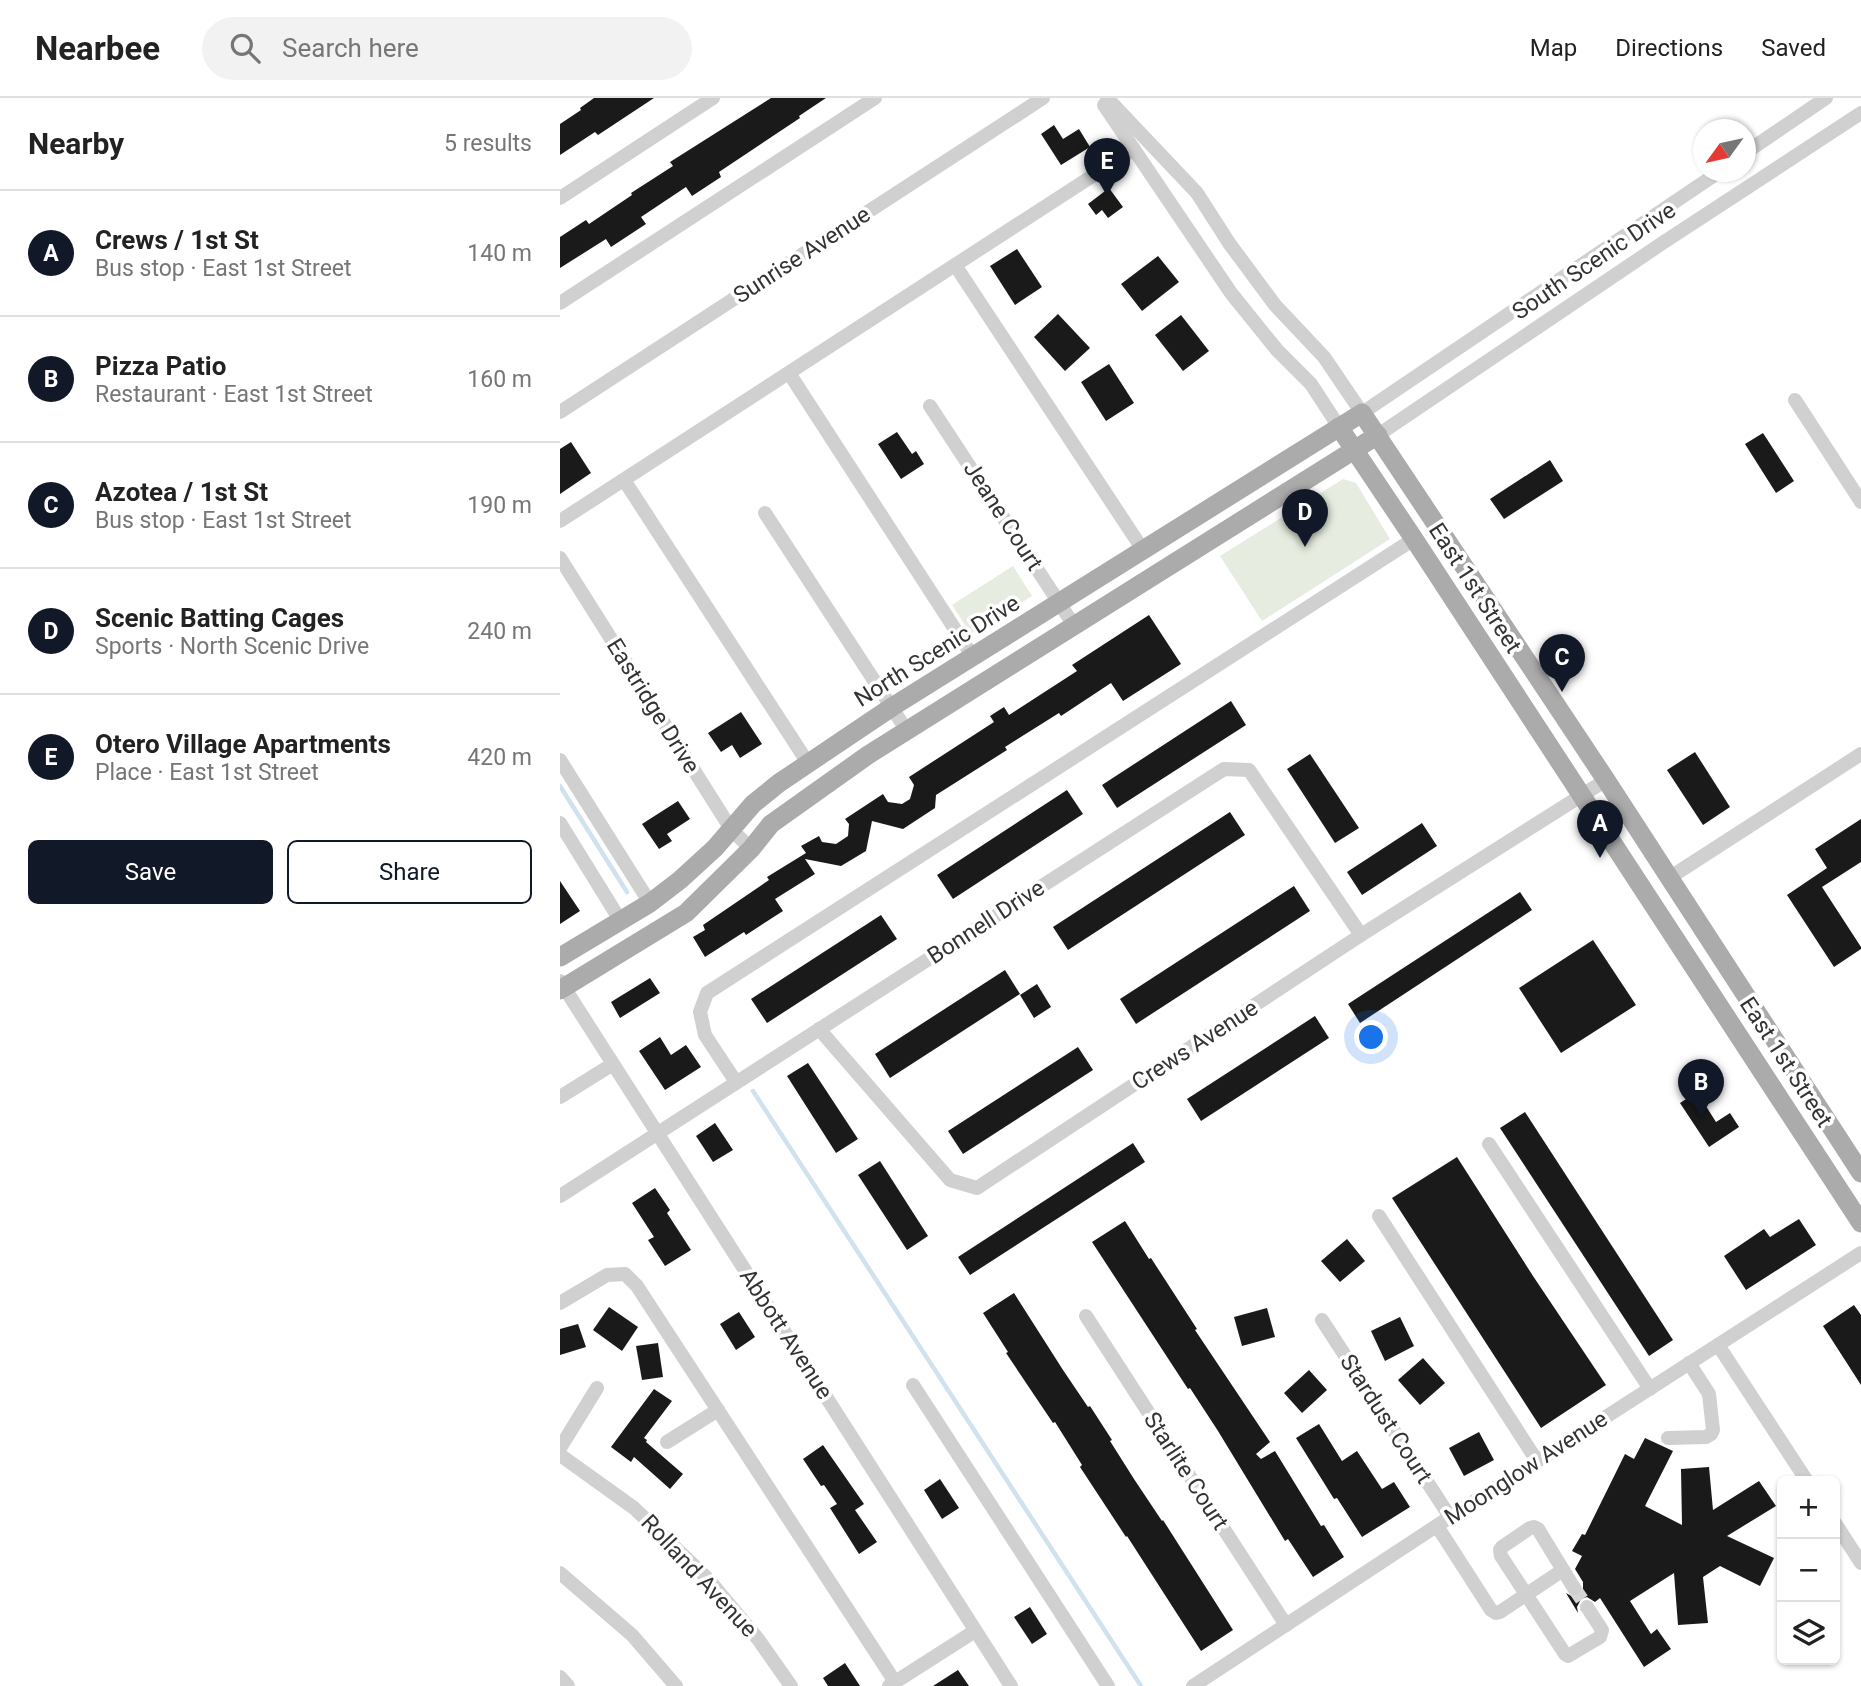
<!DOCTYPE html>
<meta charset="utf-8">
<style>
body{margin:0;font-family:Roboto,sans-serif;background:#f2f2f2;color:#222}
.controls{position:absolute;right:21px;bottom:21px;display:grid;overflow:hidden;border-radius:10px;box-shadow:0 2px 5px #0004}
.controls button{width:63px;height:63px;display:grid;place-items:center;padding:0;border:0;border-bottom:2px solid #e0e0e0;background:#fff;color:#222;font:35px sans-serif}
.compass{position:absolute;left:1133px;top:21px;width:63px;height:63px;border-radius:50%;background:#fff;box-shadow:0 2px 5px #0004;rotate:237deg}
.you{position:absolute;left:812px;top:940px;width:24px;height:24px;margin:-18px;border:5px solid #fff;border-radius:50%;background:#1a73e8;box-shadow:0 0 0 10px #1a73e833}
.badge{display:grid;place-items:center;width:46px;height:46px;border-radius:50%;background:#111827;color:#fff;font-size:23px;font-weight:700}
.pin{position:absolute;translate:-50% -58px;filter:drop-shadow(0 2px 4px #0008)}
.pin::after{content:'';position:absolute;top:37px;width:24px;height:21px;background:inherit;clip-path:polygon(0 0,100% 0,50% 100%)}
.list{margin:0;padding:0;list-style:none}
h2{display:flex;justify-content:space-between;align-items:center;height:91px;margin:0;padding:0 28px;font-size:30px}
h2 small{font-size:23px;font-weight:400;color:#767676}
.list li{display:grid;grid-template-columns:46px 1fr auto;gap:21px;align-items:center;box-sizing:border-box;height:126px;padding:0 28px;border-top:2px solid #e0e0e0}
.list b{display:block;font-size:26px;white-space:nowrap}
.list p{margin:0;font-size:23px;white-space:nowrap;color:#767676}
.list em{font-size:23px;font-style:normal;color:#767676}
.actions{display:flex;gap:14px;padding:21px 28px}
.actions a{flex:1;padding:16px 0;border:2px solid #111827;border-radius:10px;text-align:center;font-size:24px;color:#111827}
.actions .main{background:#111827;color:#fff}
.icon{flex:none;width:38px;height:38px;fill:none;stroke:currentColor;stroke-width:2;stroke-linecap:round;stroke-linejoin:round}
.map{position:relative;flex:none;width:1301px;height:1588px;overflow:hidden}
header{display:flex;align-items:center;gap:42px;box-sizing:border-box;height:98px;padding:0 35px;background:#fff;border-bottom:2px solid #e0e0e0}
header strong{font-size:33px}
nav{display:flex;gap:38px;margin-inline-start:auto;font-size:24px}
.search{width:490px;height:63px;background:#f2f2f2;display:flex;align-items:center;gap:18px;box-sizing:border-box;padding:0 24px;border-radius:38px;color:#767676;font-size:26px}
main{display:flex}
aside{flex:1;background:#fff}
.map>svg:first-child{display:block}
</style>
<header>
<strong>Nearbee</strong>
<div class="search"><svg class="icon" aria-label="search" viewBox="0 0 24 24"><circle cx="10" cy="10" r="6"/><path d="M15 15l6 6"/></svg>Search here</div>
<nav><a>Map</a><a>Directions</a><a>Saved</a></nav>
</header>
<main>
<aside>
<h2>Nearby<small>5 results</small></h2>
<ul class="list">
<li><span class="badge">A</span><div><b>Crews / 1st St</b><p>Bus stop · East 1st Street</p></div><em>140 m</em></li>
<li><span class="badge">B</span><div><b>Pizza Patio</b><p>Restaurant · East 1st Street</p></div><em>160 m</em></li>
<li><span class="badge">C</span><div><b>Azotea / 1st St</b><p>Bus stop · East 1st Street</p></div><em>190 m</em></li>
<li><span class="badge">D</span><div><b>Scenic Batting Cages</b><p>Sports · North Scenic Drive</p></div><em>240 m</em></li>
<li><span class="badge">E</span><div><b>Otero Village Apartments</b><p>Place · East 1st Street</p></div><em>420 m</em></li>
</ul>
<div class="actions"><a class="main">Save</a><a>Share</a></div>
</aside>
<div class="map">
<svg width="1301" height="1588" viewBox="0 0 1301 1588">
<rect width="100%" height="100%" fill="#fff"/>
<g fill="#e6ecdf">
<path d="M783 381 796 385 830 441 702 523 660 458Z"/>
<path d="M453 468 472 498 411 536 392 507Z"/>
</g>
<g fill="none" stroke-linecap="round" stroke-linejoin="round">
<g stroke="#cfe2ee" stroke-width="4.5">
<path d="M0 688 67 794"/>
<path d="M193 993 581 1588"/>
</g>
</g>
<g fill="#1a1a1a">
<path d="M34 0H94L38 37 35 34 0 57V26L21 12 20 10Z"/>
<path d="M211 0H266L239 18 240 20 159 74 161 79 132 98 126 89 81 119 86 126 51 149 46 141 0 170V139L26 122 29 126 72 97 71 95 113 68 110 64Z"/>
<path d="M494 27 503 41 519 31 530 49 501 67 481 36Z"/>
<path d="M549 90 563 109 548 120 542 112 536 117 528 106Z"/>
<path d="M457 151 482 189 455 207 430 168Z"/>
<path d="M598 158 619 184 582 213 561 186Z"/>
<path d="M498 216 530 250 505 273 474 239Z"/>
<path d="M621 217 649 253 623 273 595 237Z"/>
<path d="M549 266 574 305 546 323 521 284Z"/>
<path d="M337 334 352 356 356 353 364 366 341 381 318 346Z"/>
<path d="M1203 335 1234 383 1216 395 1185 346Z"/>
<path d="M11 344 31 375 0 396V351Z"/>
<path d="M990 362 1003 383 944 421 930 401Z"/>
<path d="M589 517 621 566 563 603 551 585 501 618 499 615 445 649 447 652 376 697 375 710 343 731 312 723 306 753 281 768 245 761 255 776 215 801 223 813 186 837 184 834 145 859 133 839 145 832 143 827 209 782 207 779 246 755 241 748 259 738 262 744 276 746 288 738 289 726 285 721 323 696 328 704 342 706 350 701 354 687 349 679 434 624 430 618 444 609 449 617 517 573 512 567Z"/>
<path d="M671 603 686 627 557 710 542 687Z"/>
<path d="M181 614 202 646 180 660 172 647 161 654 148 635Z"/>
<path d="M1135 654 1170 709 1143 727 1107 672Z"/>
<path d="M750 656 799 730 775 745 727 671Z"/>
<path d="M507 692 523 716 393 801 377 777Z"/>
<path d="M118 703 130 721 107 736 112 743 99 751 82 726Z"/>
<path d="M670 714 685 737 508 852 493 829Z"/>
<path d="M1301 721V764L1262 789 1301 849V851L1274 869 1227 797 1267 770 1255 751Z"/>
<path d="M862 725 877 748 802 797 787 774Z"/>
<path d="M0 783 20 813 0 826Z"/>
<path d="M734 788 750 813 576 926 560 901Z"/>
<path d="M960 794 972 812 800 925 788 906Z"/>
<path d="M321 817 337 841 207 925 191 901Z"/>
<path d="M1033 842 1076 907 1001 955 959 890Z"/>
<path d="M445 872 460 896 330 980 315 956Z"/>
<path d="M90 880 100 895 60 920 51 904Z"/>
<path d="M477 886 491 909 474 920 460 897Z"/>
<path d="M755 918 769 940 641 1023 627 1001Z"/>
<path d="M100 939 111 957 126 947 141 969 105 992 79 953Z"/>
<path d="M518 949 533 972 403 1056 388 1033Z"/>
<path d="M248 965 298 1041 276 1055 227 978Z"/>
<path d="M1137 994 1156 1024 1170 1015 1179 1029 1149 1049 1120 1005Z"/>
<path d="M965 1014 1113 1242 1089 1258 940 1030Z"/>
<path d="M155 1025 173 1052 153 1064 136 1038Z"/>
<path d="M573 1045 585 1064 410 1177 398 1159Z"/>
<path d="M897 1059 973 1178 1046 1287 981 1330 832 1100Z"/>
<path d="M320 1063 368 1138 347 1152 298 1077Z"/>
<path d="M95 1090 110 1112 107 1115 131 1152 105 1168 88 1142 94 1139 72 1105Z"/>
<path d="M1239 1121 1256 1147 1186 1192 1164 1158 1204 1131 1210 1139Z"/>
<path d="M565 1123 589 1161 591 1160 637 1231 635 1232 710 1344 696 1356 701 1361 715 1353 761 1428 764 1427 784 1459 753 1479 728 1441 725 1443 658 1333 630 1290 628 1291 532 1144Z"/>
<path d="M787 1141 805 1163 780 1184 761 1163Z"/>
<path d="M454 1195 503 1272 528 1309 530 1308 552 1342 550 1343 574 1381 602 1423 603 1422 673 1532 641 1553 567 1438 566 1439 520 1369 522 1367 495 1324 493 1325 446 1255 448 1254 423 1215Z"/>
<path d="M1294 1207 1301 1217V1287L1263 1228Z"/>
<path d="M49 1209 78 1229 62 1253 33 1232Z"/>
<path d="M707 1210 715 1239 682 1248 674 1219Z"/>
<path d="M179 1214 195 1239 176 1252 160 1226Z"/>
<path d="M840 1219 854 1248 825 1263 811 1233Z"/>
<path d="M18 1226 26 1249 0 1257V1231Z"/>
<path d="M98 1245 103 1279 82 1282 76 1248Z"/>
<path d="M863 1260 885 1285 860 1307 838 1282Z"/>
<path d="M749 1272 767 1292 742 1315 724 1295Z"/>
<path d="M94 1291 112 1303 84 1340 87 1342 86 1344 123 1376 110 1391 74 1359 71 1364 51 1349Z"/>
<path d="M759 1326 782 1363 797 1353 822 1391 834 1384 850 1409 802 1439 777 1400 774 1401 736 1340Z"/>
<path d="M919 1334 934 1362 904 1378 889 1350Z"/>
<path d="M1085 1340 1113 1353 1085 1408 1122 1427 1121 1371 1149 1369 1153 1412 1199 1383 1216 1408 1167 1438 1214 1460 1200 1488 1160 1468 1143 1479 1148 1525 1118 1527 1114 1475 1070 1503 1091 1536 1097 1531 1111 1551 1084 1569 1040 1500 1035 1504 1027 1499 1021 1501 1017 1509 1018 1515 1006 1495 1015 1500 1023 1494V1484L1015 1471 1022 1458 1012 1453 1022 1436 1025 1437 1065 1356 1074 1361Z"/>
<path d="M263 1347 304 1406 295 1412 317 1444 299 1456 270 1410 277 1406 264 1387 261 1388 243 1361Z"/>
<path d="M380 1381 399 1410 382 1421 364 1392Z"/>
<path d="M470 1509 487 1536 472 1546 454 1519Z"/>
<path d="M285 1565 300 1588H268L263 1580Z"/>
<path d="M398 1572 409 1588H373Z"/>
</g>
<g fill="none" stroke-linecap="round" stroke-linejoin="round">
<path stroke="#d6d6d6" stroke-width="14" stroke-dasharray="14 7" stroke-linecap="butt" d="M1014 1490 1027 1509"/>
<g stroke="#d0d0d0" stroke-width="14">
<path d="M547 0 637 95 669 145 715 207 764 259 802 315 1159 74"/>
<path d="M544 7 671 195 717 252 751 286 779 329"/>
<path d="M1185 55 1266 0"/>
<path d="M0 100 153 0"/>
<path d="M395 167 583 452"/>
<path d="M0 205 315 0"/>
<path d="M229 275 413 559"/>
<path d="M1235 302 1301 404"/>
<path d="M370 308 515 529"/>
<path d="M0 314 483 0"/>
<path d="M818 337 1104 144 1301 15"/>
<path d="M64 382 248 665"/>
<path d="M205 415 347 633"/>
<path d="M0 423 574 51"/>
<path d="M0 460 171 731 191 751"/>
<path d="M0 662 90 805"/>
<path d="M0 725 60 822"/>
<path d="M1109 780 1301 656"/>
<path d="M0 883 451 1588"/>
<path d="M259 931 390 1082 417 1090 801 837 1046 682"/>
<path d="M176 984 145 937 140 914 147 895 854 441"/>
<path d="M0 999 53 966"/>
<path d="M929 1046 1090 1291"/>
<path d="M0 1098 664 671 689 672 801 837"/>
<path d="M819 1118 977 1363"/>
<path d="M0 1205 47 1177 65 1176 77 1188 335 1584"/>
<path d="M526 1218 726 1527"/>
<path d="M762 1222 890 1419"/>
<path d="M1158 1247 1247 1383"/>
<path d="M353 1287 548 1588"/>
<path d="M1108 1340 1146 1339 1151 1336 1153 1332 1149 1296 1129 1265"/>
<path d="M107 1344 158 1312"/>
<path d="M0 1350 37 1290"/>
<path d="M0 1357 74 1410 148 1481 198 1541 231 1588"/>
<path d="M1275 1425 1301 1465"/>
<path d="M877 1428 931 1512 936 1515 940 1514 1003 1472 978 1431 974 1429 970 1430 942 1449 940 1452 941 1458 1005 1556 1008 1558 1040 1539 1042 1532 1027 1509"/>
<path d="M1003 1472 1014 1490"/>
<path d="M0 1475 72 1537 116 1588"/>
<path d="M0 1579 8 1588"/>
<path d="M329 1588 415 1533"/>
<path d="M633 1588 890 1419 1301 1155"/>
</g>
<g stroke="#ababab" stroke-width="19">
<path d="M779 329 854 441 1301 1125"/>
<path d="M0 859 90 805 120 782 155 750 193 706 219 685 332 609 802 315 1046 682 1301 1075"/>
<path d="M0 892 126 815 191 751 211 726 308 657 818 337"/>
</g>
</g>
<g text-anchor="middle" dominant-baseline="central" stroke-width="7" stroke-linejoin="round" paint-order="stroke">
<g font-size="23" fill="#333" stroke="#fff">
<text transform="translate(242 157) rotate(-33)">Sunrise Avenue</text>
<text transform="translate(1034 163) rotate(-34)">South Scenic Drive</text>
<text transform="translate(443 418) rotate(57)">Jeane Court</text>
<text transform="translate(915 490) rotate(57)">East 1st Street</text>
<text transform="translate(377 553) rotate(-32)">North Scenic Drive</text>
<text transform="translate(93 608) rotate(58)">Eastridge Drive</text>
<text transform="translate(426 824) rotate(-33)">Bonnell Drive</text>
<text transform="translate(635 947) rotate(-33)">Crews Avenue</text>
<text transform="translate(1226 964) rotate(57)">East 1st Street</text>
<text transform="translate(226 1236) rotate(57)">Abbott Avenue</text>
<text transform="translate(826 1321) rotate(57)">Stardust Court</text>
<text transform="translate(966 1370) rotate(-33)">Moonglow Avenue</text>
<text transform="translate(626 1373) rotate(57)">Starlite Court</text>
<text transform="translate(139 1478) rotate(47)">Rolland Avenue</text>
</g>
</g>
</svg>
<div class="controls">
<button>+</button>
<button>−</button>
<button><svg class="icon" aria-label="layers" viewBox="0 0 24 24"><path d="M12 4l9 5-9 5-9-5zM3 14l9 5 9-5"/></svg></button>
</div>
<svg class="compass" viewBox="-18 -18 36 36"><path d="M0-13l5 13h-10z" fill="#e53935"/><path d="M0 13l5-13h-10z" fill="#767676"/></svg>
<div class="you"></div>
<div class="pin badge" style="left:1040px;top:760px">A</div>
<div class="pin badge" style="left:1141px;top:1019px">B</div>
<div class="pin badge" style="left:1002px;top:594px">C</div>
<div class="pin badge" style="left:745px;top:449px">D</div>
<div class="pin badge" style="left:547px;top:98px">E</div>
</div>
</main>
